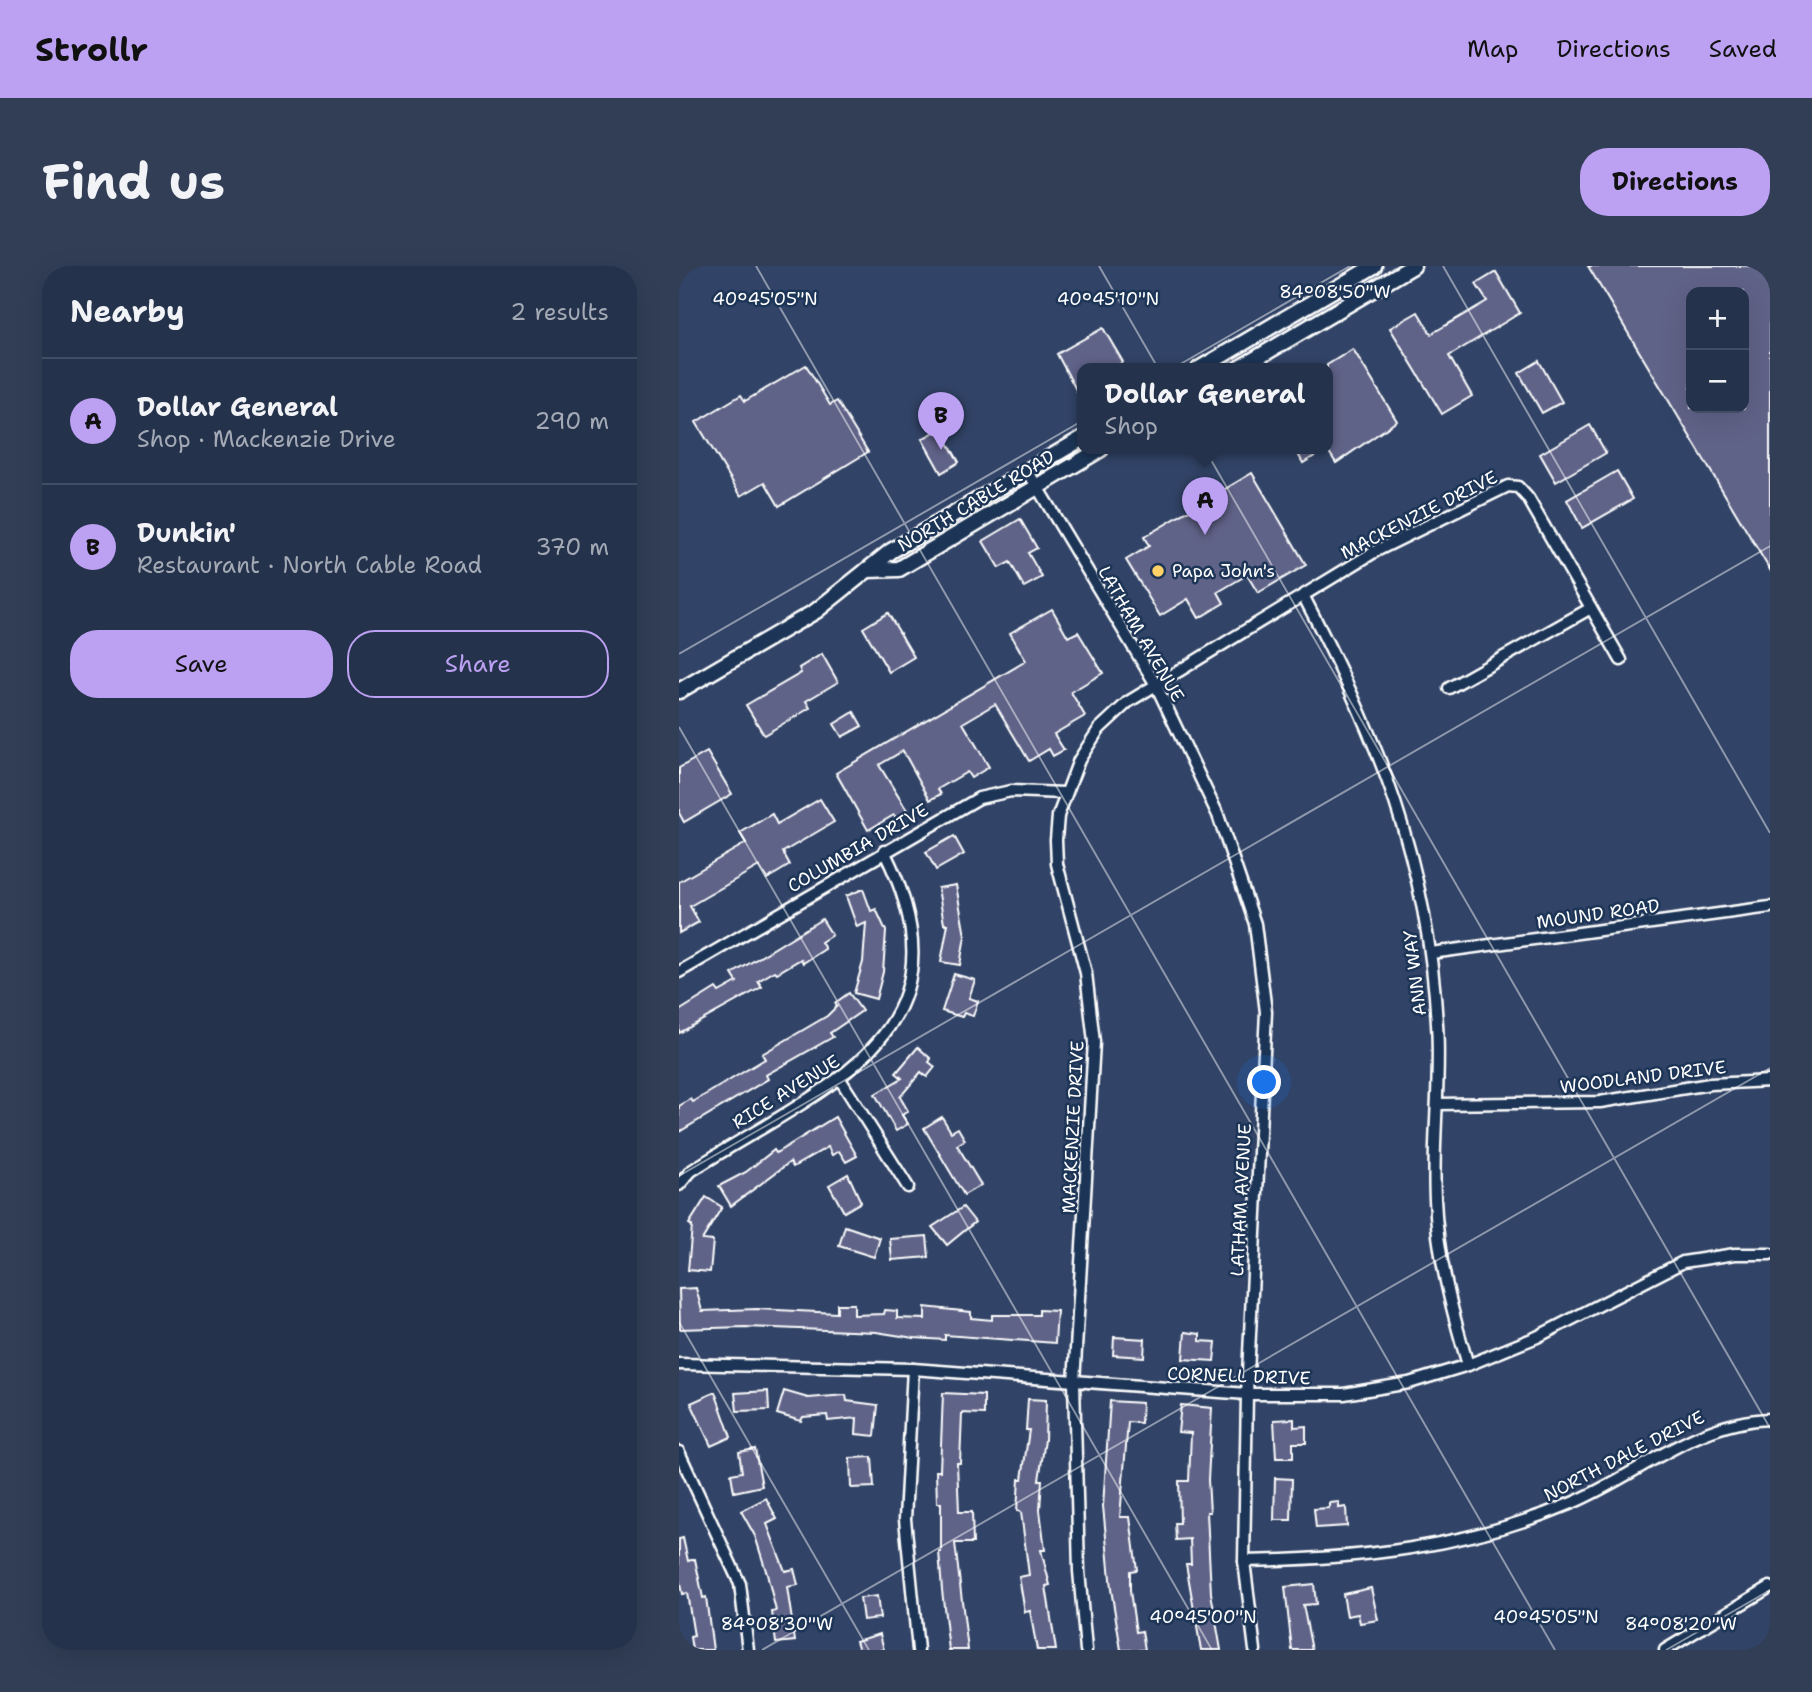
<!DOCTYPE html>
<meta charset="utf-8">
<style>
body{margin:0;font-family:"Shantell Sans",sans-serif;background:#313e56;color:#f1f3f6}
.controls{position:absolute;right:21px;top:21px;display:grid;overflow:hidden;border-radius:14px;box-shadow:0 7px 28px #0002}
.controls button{width:63px;height:63px;display:grid;place-items:center;padding:0;border:0;border-bottom:2px solid #424d64;background:#25324c;color:#f1f3f6;font:35px sans-serif}
.you{position:absolute;left:586px;top:817px;width:24px;height:24px;margin:-18px;border:5px solid #fff;border-radius:50%;background:#1a73e8;box-shadow:0 0 0 10px #1a73e833}
.badge{display:grid;place-items:center;width:46px;height:46px;border-radius:50%;background:#bca0f2;color:#111;font-size:23px;font-weight:700}
.pin{position:absolute;translate:-50% -58px;filter:drop-shadow(0 2px 4px #0008)}
.pin::after{content:'';position:absolute;top:37px;width:24px;height:21px;background:inherit;clip-path:polygon(0 0,100% 0,50% 100%)}
.popup{position:absolute;left:398px;top:97px;width:256px;height:91px;box-sizing:border-box;display:grid;place-content:center;border-radius:14px;background:#25324c;filter:drop-shadow(0 2px 5px #0005);font-size:23px;white-space:nowrap;color:#a3aab5}
.popup b{font-size:26px;color:#f1f3f6}
.popup::after{content:'';position:absolute;left:50%;top:100%;margin-left:-14px;border:14px solid transparent;border-top-color:#25324c}
.list{margin:0;padding:0;list-style:none}
h2{display:flex;justify-content:space-between;align-items:center;height:91px;margin:0;padding:0 28px;font-size:30px}
h2 small{font-size:23px;font-weight:400;color:#a3aab5}
.list li{display:grid;grid-template-columns:46px 1fr auto;gap:21px;align-items:center;box-sizing:border-box;height:126px;padding:0 28px;border-top:2px solid #424d64}
.list b{display:block;font-size:26px;white-space:nowrap}
.list p{margin:0;font-size:23px;white-space:nowrap;color:#a3aab5}
.list em{font-size:23px;font-style:normal;color:#a3aab5}
.actions{display:flex;gap:14px;padding:21px 28px}
.actions a{flex:1;padding:16px 0;border:2px solid #bca0f2;border-radius:28px;text-align:center;font-size:24px;color:#bca0f2}
.actions .main{background:#bca0f2;color:#111}
.map{position:relative;flex:none;width:1091px;height:1384px;overflow:hidden;border-radius:28px}
header{display:flex;align-items:center;gap:42px;box-sizing:border-box;height:98px;padding:0 35px;background:#bca0f2;color:#111}
header strong{font-size:33px}
nav{display:flex;gap:38px;margin-inline-start:auto;font-size:24px}
.intro{display:flex;align-items:center;justify-content:space-between;box-sizing:border-box;height:168px;padding:0 42px}
h1{margin:0;font-size:49px}
.button{padding:18px 32px;border-radius:28px;background:#bca0f2;color:#111;font-size:24px;font-weight:700}
main{display:flex;gap:42px;padding:0 42px}
aside{flex:1;background:#25324c;border-radius:28px;box-shadow:0 7px 28px #0002}
.map>svg:first-child{display:block}
</style>
<header>
<strong>Strollr</strong>
<nav><a>Map</a><a>Directions</a><a>Saved</a></nav>
</header>
<div class="intro"><h1>Find us</h1><a class="button">Directions</a></div>
<main>
<aside>
<h2>Nearby<small>2 results</small></h2>
<ul class="list">
<li><span class="badge">A</span><div><b>Dollar General</b><p>Shop · Mackenzie Drive</p></div><em>290 m</em></li>
<li><span class="badge">B</span><div><b>Dunkin'</b><p>Restaurant · North Cable Road</p></div><em>370 m</em></li>
</ul>
<div class="actions"><a class="main">Save</a><a>Share</a></div>
</aside>
<div class="map">
<svg width="1091" height="1384" viewBox="0 0 1091 1384">
<rect width="100%" height="100%" fill="#314366"/>
<filter id="ink" filterUnits="userSpaceOnUse"><feTurbulence type="fractalNoise" baseFrequency=".0143" numOctaves="2"/><feDisplacementMap in="SourceGraphic" scale="14" xChannelSelector="R" yChannelSelector="G"/><feConvolveMatrix kernelMatrix="1 2 1 2 8 2 1 2 1" color-interpolation-filters="sRGB"/></filter>
<g filter="url(#ink)">
<g fill="#616488" stroke="#fff" stroke-width="2" fill-rule="evenodd">
<path d="M909 0H1091V304ZM1012 26H1065V142H1012Z"/>
<path d="M817 6 841 47 770 90 793 130 763 148 711 62 739 46 752 68 808 35 797 18Z"/>
<path d="M424 62 444 96 433 103H403V135L378 88Z"/>
<path d="M674 83 718 155 657 197 648 183V99Z"/>
<path d="M860 95 883 136 863 147 840 107Z"/>
<path d="M127 99 151 139 158 135 189 186 100 240 86 216 62 230 17 156 62 129 66 135Z"/>
<path d="M911 159 927 187 877 216 861 188Z"/>
<path d="M261 163 280 196 262 207 243 173Z"/>
<path d="M626 183H647L624 197 619 188Z"/>
<path d="M938 205 954 233 903 262 888 234Z"/>
<path d="M573 207 627 299 579 327 568 309 539 326 545 337 520 352 509 333 481 350 447 294 470 280 465 271Z"/>
<path d="M341 253 358 282 349 287 363 311 345 321 331 296 320 302 304 275Z"/>
<path d="M373 343 389 371 399 366 424 407 392 426 406 450 375 468 385 484 374 490 370 483 350 495 316 438 284 457 310 501 292 512 288 506 259 523 262 528 251 534 224 485 200 499 229 546 218 553 215 549 189 564 157 507 347 395 331 367Z"/>
<path d="M209 347 235 391 210 406 184 362Z"/>
<path d="M143 388 159 416 127 435 131 442 85 469 67 439 122 407 120 402Z"/>
<path d="M175 446 183 460 163 471 155 458Z"/>
<path d="M28 486 53 528 5 556 0 547V502Z"/>
<path d="M141 533 155 556 104 586 111 599 88 613 80 600 11 640 20 656 0 667V616L67 577 61 567 93 548 98 558Z"/>
<path d="M275 570 285 588 257 604 247 586Z"/>
<path d="M277 619 286 670 281 699 262 696 269 658H265L259 622Z"/>
<path d="M184 623 192 645 197 643 207 665 204 706 197 733 175 727 184 696 187 657 178 661 167 630Z"/>
<path d="M143 653 153 669 142 676 146 683 124 697 122 693 98 707 96 705 79 715 83 721 0 767V745L37 722 40 726 58 716 53 708Z"/>
<path d="M275 708 296 714 290 732 299 735 294 750 285 747 283 751 263 745Z"/>
<path d="M170 727 183 745 151 767 154 771 87 809 89 813 0 866V840L12 833 14 836 86 793 83 788 148 750 158 740 156 737Z"/>
<path d="M239 781 252 793 250 796 256 801 248 811 242 806 221 831 229 845 223 849 229 858 217 865 196 828 223 812 217 807Z"/>
<path d="M156 851 178 890 167 896 160 885 153 889 149 881 114 901 111 896 52 940 40 920 67 906 95 884 97 887Z"/>
<path d="M263 851 272 866 279 862 286 874 278 879 302 919 285 929 245 862Z"/>
<path d="M169 908 182 936 165 946 150 919Z"/>
<path d="M27 931 43 941 23 974 34 975 31 1006 9 1004 13 960 10 958Z"/>
<path d="M284 941 296 956 268 979 253 961Z"/>
<path d="M166 960 201 972 195 991 160 980Z"/>
<path d="M248 970 250 991 213 994 211 973Z"/>
<path d="M17 1022 23 1045 78 1043 158 1047V1038H175V1049L205 1048 206 1044 218 1045V1052L246 1053V1041L292 1046V1052L313 1054V1049H360V1044L378 1045 376 1077 266 1069V1074L235 1072 197 1066 66 1061 1 1063 0 1023Z"/>
<path d="M506 1066 521 1068V1075L537 1076 535 1095 504 1093Z"/>
<path d="M435 1071 466 1073 465 1091 434 1089Z"/>
<path d="M89 1125 90 1144 58 1145 56 1127Z"/>
<path d="M105 1125 129 1132 167 1129 168 1135 199 1139 196 1170 177 1168 178 1152 149 1155 148 1149 124 1151 122 1155 98 1148Z"/>
<path d="M36 1126 52 1171 32 1180 12 1137Z"/>
<path d="M264 1127 305 1129V1148L283 1147 281 1197H278L280 1246H293L294 1277H276L289 1384H270L263 1324 260 1286H262V1237H258L257 1205H261Z"/>
<path d="M349 1133 367 1134 366 1174 360 1214H363L361 1244 366 1284H362L371 1319 367 1320 377 1384H358L351 1345 346 1346 340 1311 350 1309 342 1246 338 1245 340 1213H343L350 1164H347Z"/>
<path d="M431 1135 463 1137 462 1157 449 1156 441 1251H451L458 1304 451 1305V1325L457 1366 463 1365 466 1384H442L432 1323 424 1240Z"/>
<path d="M502 1139 533 1142 529 1214 531 1246H528L532 1327 542 1384H522L507 1298H512L511 1273 497 1274 496 1257H501L500 1215H510L512 1167 499 1166Z"/>
<path d="M615 1153V1161L627 1160V1177H614V1192H597L595 1154Z"/>
<path d="M76 1183 83 1220 55 1226 52 1208 63 1206 60 1186Z"/>
<path d="M193 1191 195 1221 172 1222 171 1192Z"/>
<path d="M596 1212 613 1213 612 1254H595Z"/>
<path d="M87 1232 98 1253 88 1258 106 1305 115 1303 119 1319 108 1321 116 1375 97 1377 93 1346 97 1345 88 1308 76 1270 62 1245Z"/>
<path d="M660 1236V1242L667 1241 668 1260 637 1262 635 1243 650 1242V1237Z"/>
<path d="M4 1272 9 1295 16 1293 24 1332 27 1331 34 1384H13L11 1371 15 1370 8 1327 3 1328 0 1313V1273Z"/>
<path d="M635 1318 637 1338 624 1339 633 1384H613L606 1321Z"/>
<path d="M692 1322 699 1354 681 1357 679 1348 668 1350 664 1328Z"/>
<path d="M198 1330 201 1352 184 1354 181 1332Z"/>
<path d="M201 1368 205 1384H180L177 1375Z"/>
</g>
<g fill="none" stroke-linecap="round" stroke-linejoin="round">
<defs>
<g id="street">
<path d="M348 204 477 419 539 549 576 658 587 746 568 1128 565 1295 576 1384"/>
<path d="M625 331C700 474 749 595 758 758 762 816 753 875 756 933 758 989 773 1045 789 1099"/>
<path d="M770 422 912 342"/>
<path d="M752 687 1091 641"/>
<path d="M0 706 300 532 332 525 386 527"/>
<path d="M161 813 229 921"/>
<path d="M758 838 921 836 1031 818 1091 815"/>
<path d="M0 919 12 905C140 822 299 771 205 585"/>
<path d="M0 1098 234 1103 568 1128H665L730 1117 789 1099 858 1071 1004 996 1056 988H1091"/>
<path d="M234 1103 226 1253 239 1384"/>
<path d="M0 1186 61 1318 69 1384"/>
<path d="M565 1295C678 1293 787 1282 893 1237 959 1209 1017 1155 1091 1153"/>
<path d="M407 1384 400 1305 395 1117 415 776 407 707 378 598 377 574 379 550 400 494 420 463 449 436 697 285 829 220 839 221 849 232 942 394"/>
<path d="M986 1384 1091 1321"/>
</g>
<g id="secondary">
<path d="M520 103 695 0"/>
<path d="M559 103 734 0"/>
<path d="M188 304 220 303 422 183"/>
<path d="M0 425 137 345 212 285 404 172"/>
</g>
</defs>
<use href="#street" stroke="#fff" stroke-width="15"/>
<use href="#secondary" stroke="#fff" stroke-width="19"/>
<use href="#street" stroke="#1d3557" stroke-width="10"/>
<use href="#secondary" stroke="#1d3557" stroke-width="14"/>
</g>
</g>
<path fill="none" stroke="#fff" stroke-width="2" stroke-opacity="0.45" d="M77 0 876 1384M420 0 1091 1162M764 0 1091 567M0 388 671 0M0 461 533 1384M0 910 1091 280M0 1056 190 1384M83 1384 1091 802M987 1384 1091 1324"/>
<circle fill="#ffd166" stroke="#1d3557" stroke-width="2.5" cx="479" cy="305" r="7"/>
<g text-anchor="middle" dominant-baseline="central" stroke-width="5" stroke-linejoin="round" paint-order="stroke">
<g font-size="18" fill="#fff" stroke="#1d3557">
<text transform="translate(297 235) rotate(-31)">NORTH CABLE ROAD</text>
<text transform="translate(740 249) rotate(-27)">MACKENZIE DRIVE</text>
<text transform="translate(462 368) rotate(60)">LATHAM AVENUE</text>
<text transform="translate(179 582) rotate(-30)">COLUMBIA DRIVE</text>
<text transform="translate(919 648) rotate(-8)">MOUND ROAD</text>
<text transform="translate(736 707) rotate(-97)">ANN WAY</text>
<text transform="translate(964 811) rotate(-7)">WOODLAND DRIVE</text>
<text transform="translate(107 826) rotate(-32)">RICE AVENUE</text>
<text transform="translate(394 861) rotate(-87)">MACKENZIE DRIVE</text>
<text transform="translate(562 934) rotate(-87)">LATHAM AVENUE</text>
<text transform="translate(560 1110) rotate(2)">CORNELL DRIVE</text>
<text transform="translate(945 1190) rotate(-27)">NORTH DALE DRIVE</text>
</g>
<g font-size="18" fill="#fff" stroke="#1d3557" text-anchor="start">
<text x="493" y="305">Papa John's</text>
</g>
</g>
<g font-size="18" text-anchor="middle" fill="#fff" stroke="#1d3557" stroke-width="5" stroke-linejoin="round" paint-order="stroke">
<text x="656" y="32">84°08'50"W</text>
<text x="86" y="39">40°45'05"N</text>
<text x="429" y="39">40°45'10"N</text>
<text x="524" y="1357">40°45'00"N</text>
<text x="867" y="1357">40°45'05"N</text>
<text x="98" y="1364">84°08'30"W</text>
<text x="1002" y="1364">84°08'20"W</text>
</g>
</svg>
<div class="controls">
<button>+</button>
<button>−</button>
</div>
<div class="you"></div>
<div class="pin badge" style="left:526px;top:269px">A</div>
<div class="popup"><b>Dollar General</b>Shop</div>
<div class="pin badge" style="left:262px;top:184px">B</div>
</div>
</main>
